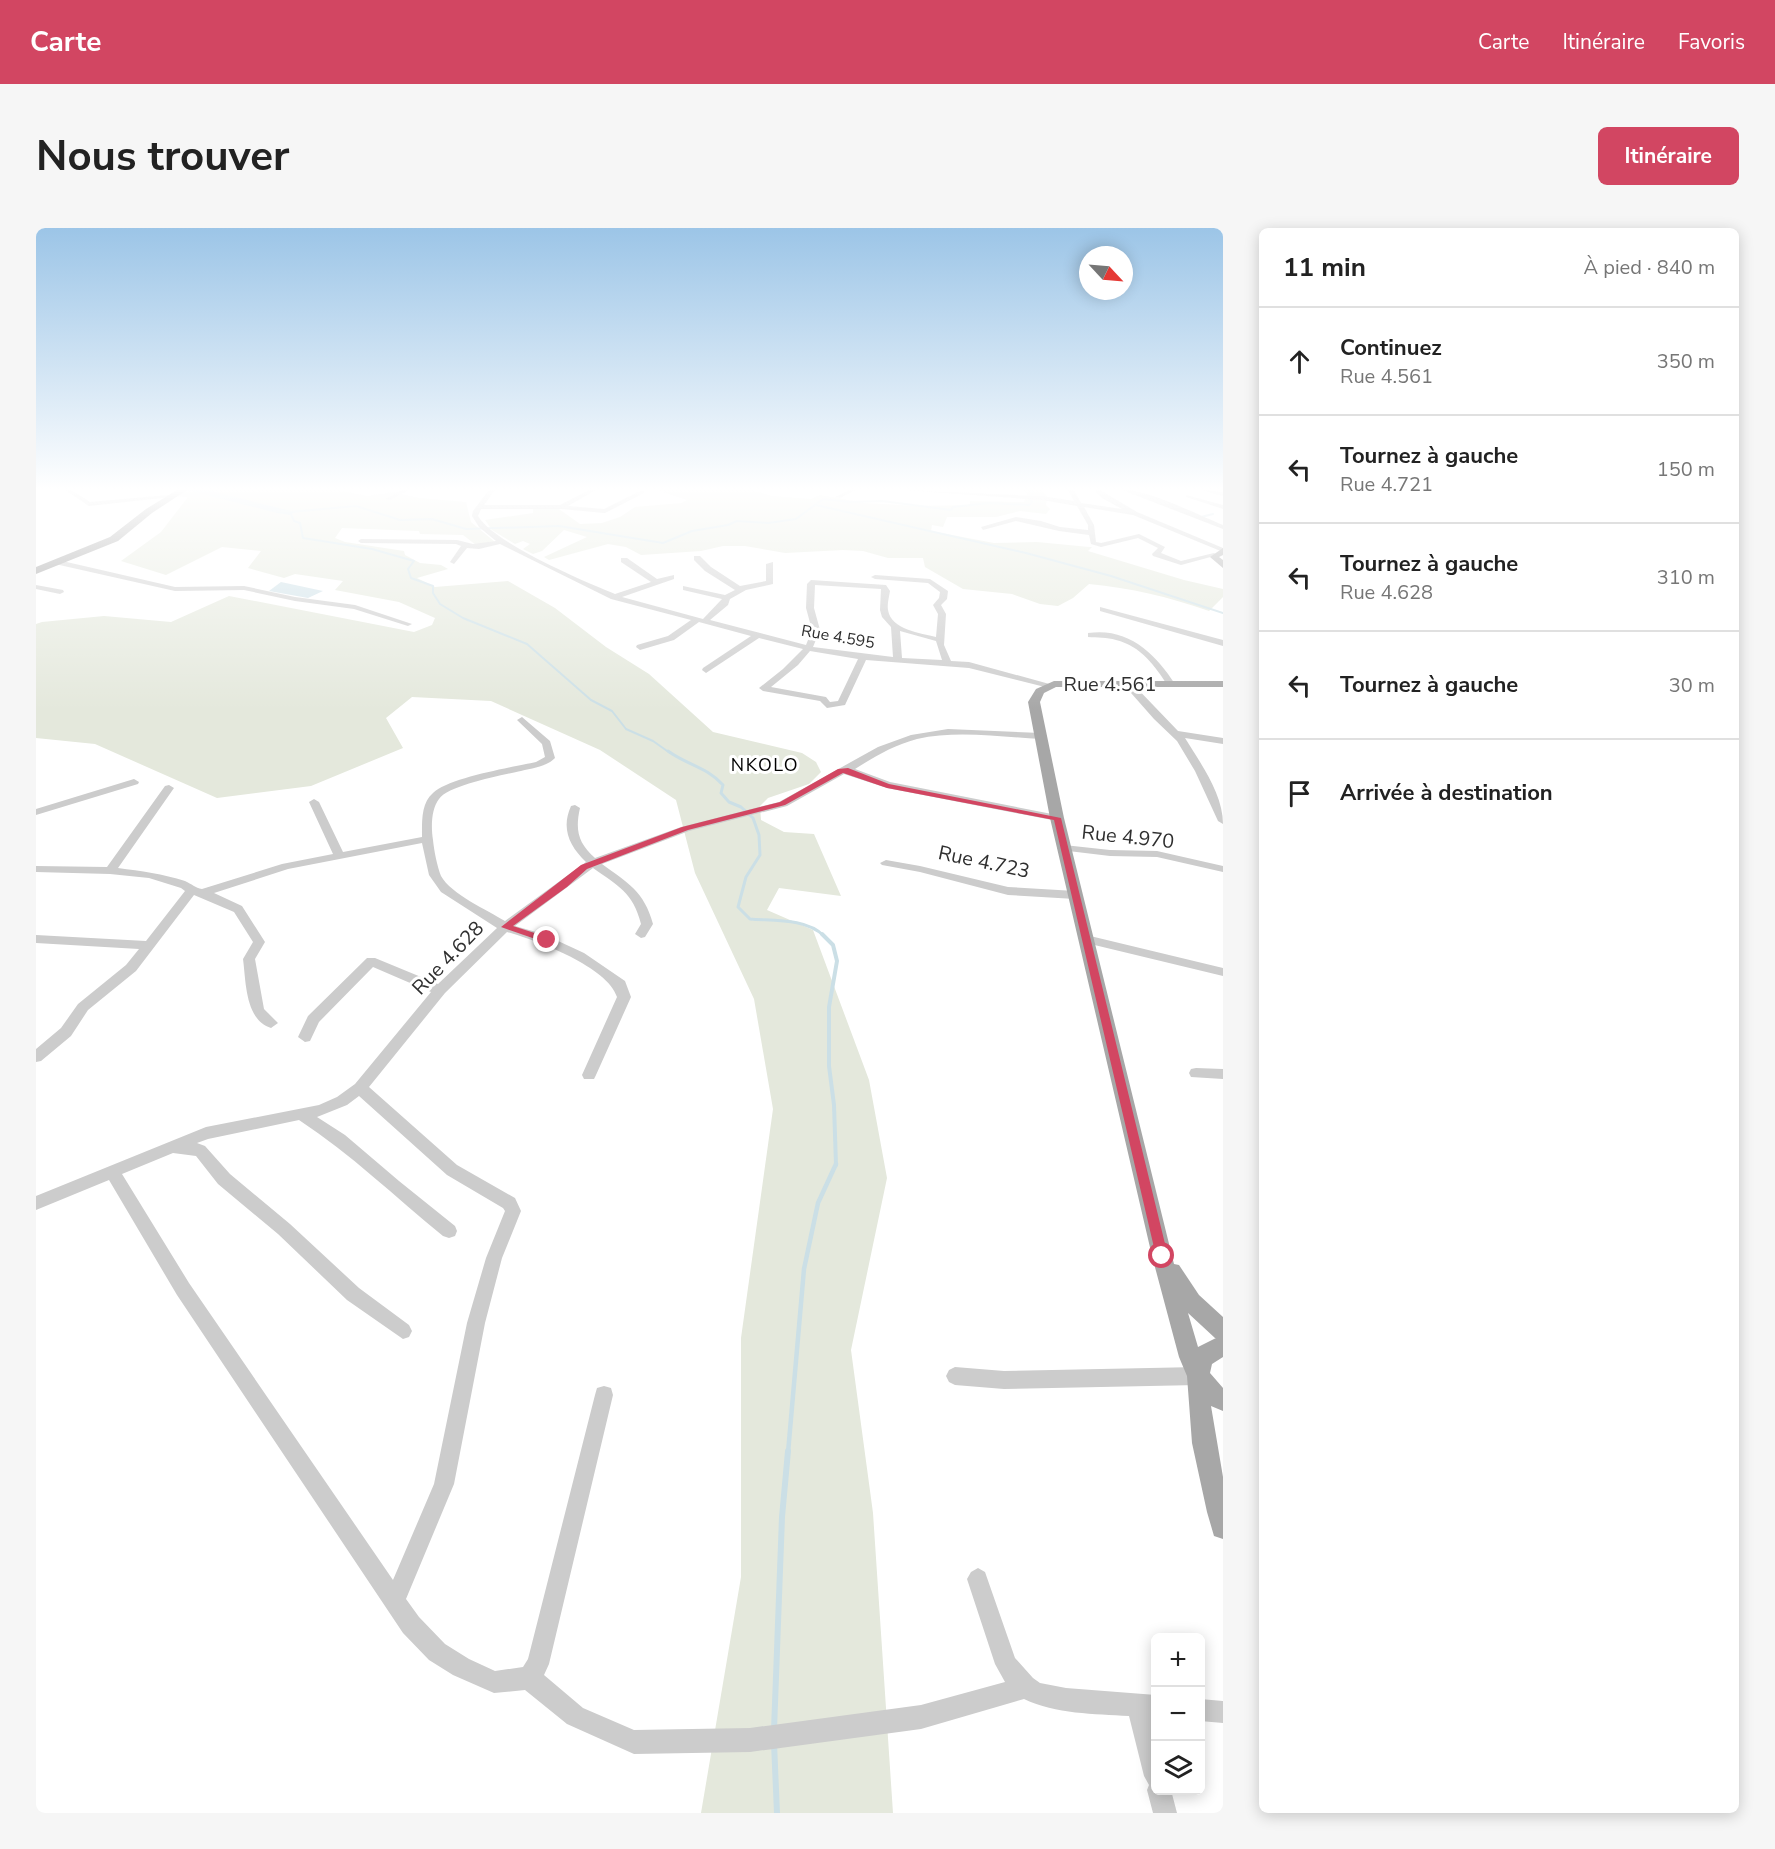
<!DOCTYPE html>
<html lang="fr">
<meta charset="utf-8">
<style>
body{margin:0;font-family:"Nunito Sans",sans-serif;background:#f6f6f6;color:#222}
.controls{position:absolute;right:18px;bottom:18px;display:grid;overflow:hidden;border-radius:9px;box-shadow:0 3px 15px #0003}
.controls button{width:54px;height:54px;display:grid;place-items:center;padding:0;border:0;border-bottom:2px solid #e0e0e0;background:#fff;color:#222;font:30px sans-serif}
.compass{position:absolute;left:1043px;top:18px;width:54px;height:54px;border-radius:50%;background:#fff;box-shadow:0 3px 15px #0003;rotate:116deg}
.stop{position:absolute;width:18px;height:18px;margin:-14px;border:4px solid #d24662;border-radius:50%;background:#fff}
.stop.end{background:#d24662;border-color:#fff;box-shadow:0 2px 6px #0008}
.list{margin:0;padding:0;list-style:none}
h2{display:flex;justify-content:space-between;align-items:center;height:78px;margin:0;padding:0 24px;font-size:26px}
h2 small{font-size:20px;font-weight:400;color:#767676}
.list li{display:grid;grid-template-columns:39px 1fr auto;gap:18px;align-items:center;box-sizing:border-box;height:108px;padding:0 24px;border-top:2px solid #e0e0e0}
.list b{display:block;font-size:22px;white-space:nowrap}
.list p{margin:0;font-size:20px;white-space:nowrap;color:#767676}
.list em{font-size:20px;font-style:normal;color:#767676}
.icon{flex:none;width:33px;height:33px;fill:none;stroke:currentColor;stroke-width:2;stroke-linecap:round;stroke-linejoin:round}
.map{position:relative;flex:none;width:1187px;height:1585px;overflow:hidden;border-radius:9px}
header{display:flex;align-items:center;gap:36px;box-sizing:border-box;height:84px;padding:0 30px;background:#d24662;color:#fff}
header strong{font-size:28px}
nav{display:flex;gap:33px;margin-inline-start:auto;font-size:21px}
.intro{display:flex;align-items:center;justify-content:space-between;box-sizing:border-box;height:144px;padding:0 36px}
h1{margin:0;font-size:42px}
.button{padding:15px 27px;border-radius:9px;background:#d24662;color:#fff;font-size:21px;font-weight:700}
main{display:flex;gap:36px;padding:0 36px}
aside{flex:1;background:#fff;border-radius:9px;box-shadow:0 3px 15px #0003}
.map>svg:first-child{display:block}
</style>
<header>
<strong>Carte</strong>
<nav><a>Carte</a><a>Itinéraire</a><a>Favoris</a></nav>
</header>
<div class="intro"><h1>Nous trouver</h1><a class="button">Itinéraire</a></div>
<main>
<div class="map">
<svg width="1187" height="1585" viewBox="0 0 1187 1585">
<rect width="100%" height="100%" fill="#fff"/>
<g fill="#e4e8dc">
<path d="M151 262H302L332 268 357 264 383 270 430 274 435 294 459 314 440 317 427 307 384 306 383 303 306 300 299 310 309 314 368 323 369 327 384 335 405 337 412 341 381 350 399 359 472 353 519 380 570 419 613 446 677 504 766 525 780 534 785 544 773 556 732 570 724 578 725 592 748 604 778 606 805 668 743 660 731 682 777 702 833 852 851 950 815 1122 837 1285 857 1585H665L705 1349V1110L737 881 718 771 659 645 640 572 564 522 455 473 376 469 350 490 367 520 275 558 181 570 59 516 0 510V396L6 394 68 388 135 394 193 368 378 404 396 397 399 390 363 374 299 362 307 353 259 346 248 350 212 340 225 323 186 319 130 347 85 333 125 304 152 269 139 268Z"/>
<path d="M621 262H717L736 268 775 271 784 267 829 275 882 278 934 277V273L988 274 991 266 987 262H1006L1011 268 1010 277 1014 281 1010 286 984 283 960 289H911L907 299 896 297 895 303 958 315 1001 314 1053 319H1056L1052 323 1148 352 1187 361V369L1173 383C1133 369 1095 360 1053 356L1037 370 1022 378 1004 376 976 366 927 361 889 339 887 330H852L827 323 807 322 749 325 709 318H687L665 323 605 327 590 319 572 316 513 332 508 329 551 309 528 302 506 323 497 326 487 321 494 316 487 313 479 316 456 302 449 292 497 285V281H523L544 296 566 295 584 289 599 279 645 275 651 272Z"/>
</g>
<path fill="#cbdfe6" d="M245 354 287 363 272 370 233 363Z"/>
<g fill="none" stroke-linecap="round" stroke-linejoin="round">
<g stroke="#cbdfe6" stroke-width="2">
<path d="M780 277 990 325 1075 348 1187 385"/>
<path d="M1165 289 1177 286"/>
<path d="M634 525 617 513 590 501 576 483 555 472 491 416 427 390 404 376 397 365V358L375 350 372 341 378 333 336 321 267 310 264 295 258 293 254 284 320 278 364 292 396 291 430 301 523 298 627 315 656 303 692 297 701 293 732 295 760 291 787 271 814 274 846 273 915 282 917 279 953 275 993 277 996 274 993 270 997 265 995 262"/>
</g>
<path stroke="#cbdfe6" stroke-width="3" d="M632 523C651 537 671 539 687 557L685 565 693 574 705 579 717 590 723 607 724 627 710 649 702 679 714 691C737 693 770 690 788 708"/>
<path stroke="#cbdfe6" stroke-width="4" d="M786 706 797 717 801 733 793 779V838L798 877 800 937"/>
<path stroke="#cbdfe6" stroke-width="4.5" d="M752 1225 768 1041 782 975 800 936"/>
<g stroke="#cbdfe6" stroke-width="6">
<path d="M738 1502 746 1289 752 1223"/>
<path d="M738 1515 741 1585"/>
</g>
<path fill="#cbdfe6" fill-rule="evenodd" d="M151 262H172L259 284 254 287 241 285Z"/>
<g fill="#ccc" fill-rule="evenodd">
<path d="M29 262H35L54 274 132 267 135 269 53 278Z"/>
<path d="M366 262H373L354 272 349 271Z"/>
<path d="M453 262H459L448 277H524L553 262H560L532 278 568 281 604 263H608V265L569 285 525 281H445L442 288C459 316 547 353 579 366L615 354 585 334V330H591L621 351 638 347V351L586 369 667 391 686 371 647 362V358L689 367 699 362 669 343 658 332V328H664L675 339 704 358 730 353V336L737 334V356L710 362 694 371 692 377 674 392 770 417 776 402 770 380 771 356 775 352 850 357 854 363C853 369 851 376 852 382 855 402 885 405 900 409L902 386 897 377 903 370 904 364 892 355 839 351 835 349 839 347 894 351 912 363 911 371 905 377 910 386 908 417 915 433 933 434 1017 457 1013 460 933 440 830 432 809 477 791 480 784 473 727 463 723 460 747 441 767 421 723 410 670 445 666 442 667 440 715 408 663 394 638 412 604 422 600 419 601 417 632 408 655 392 575 371 464 316 443 321 431 320 418 336 414 334 425 318 420 316 325 315 322 313 325 311 421 312 437 316 460 313 443 299 436 288 437 283ZM779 357 845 361 844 382 846 389 855 399 857 429 777 419 784 402 778 380ZM864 403 900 413 906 432 866 430ZM774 423 822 431 802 473 794 474 790 469 735 459 762 437Z"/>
<path d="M813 262H820L804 270 799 269Z"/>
<path d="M867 262 1006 268 1038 273 1032 262H1038L1045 275 1086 281 1066 270 1058 262H1064L1101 284 1187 320V324L1097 287 1048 279 1058 297 1060 314 1065 315 1103 306 1129 319 1125 325 1145 333 1178 325 1182 327 1145 337 1117 328 1116 326 1122 320 1102 310 1065 319 1055 316 1053 307 1023 303 980 293 947 302 945 299 980 289 1005 293 1024 299 1052 302V297L1041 278 1006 272Z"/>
<path d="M1086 262C1110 260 1162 287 1187 297V301Z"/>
<path d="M1167 262 1187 264V268L1168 263Z"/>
<path d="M1150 267 1187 277V281L1150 269Z"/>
<path d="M22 332 139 359 208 358 259 369 319 377 376 396 372 398 318 381 259 373 208 362 139 363 19 336 18 334Z"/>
<path d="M0 357 27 362 28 364 24 366 0 361Z"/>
<path d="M1064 379 1187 412V418L1064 383Z"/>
<path d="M1052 405C1092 399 1119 425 1139 456L1132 458C1119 438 1105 418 1080 412 1071 409 1061 410 1052 409Z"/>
<path d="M1088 453H1094L1142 503 1187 510V516L1149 510C1165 536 1187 566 1187 596L1182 593 1159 543 1141 513 1118 491 1088 457Z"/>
<path d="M486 489 514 513 519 530C510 539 497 540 485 543 467 547 413 557 403 571 395 581 395 600 397 612 398 622 401 638 405 648 415 666 451 682 469 693L550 634C533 618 525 600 535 578L539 577 544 580C539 602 542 615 559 630L645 599 743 574 842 519 875 507 912 501 1005 505 1010 508 1005 511C964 509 921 502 881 511 858 517 838 529 819 541L854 554 1021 587 1026 590 1021 593 851 560 808 546 751 578 653 603 566 636C592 655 608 663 617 696L609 709 605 710 599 706 605 696C597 664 582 658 557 640L479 698 507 706 548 725 589 753 595 769 560 847 558 851H548L546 847 581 769C572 739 500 712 471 704L409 765 333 859 421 937 479 970 485 983 466 1030 449 1095 418 1256 370 1371 383 1389 409 1416 433 1431 459 1443 487 1439 492 1431 559 1167 561 1160 568 1158 575 1160 577 1167 513 1436 508 1447 547 1480 598 1502 714 1500 885 1477 969 1454 959 1436 931 1351 935 1344 942 1340 949 1344 979 1430 997 1450 1004 1455 1030 1460 1120 1467V1489H1117L1120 1500V1562H1135L1141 1585H1117L1111 1562 1113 1557 1108 1548 1093 1488C1058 1486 1020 1486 988 1471L885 1501 714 1524 598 1526 531 1496 489 1462 458 1465 417 1447 393 1432 367 1405 141 1067 73 952 0 982V968L170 899 283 877 301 869 319 856 395 764 337 739 283 794 274 813 269 814 262 809 272 788 331 730H339L402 756 461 700 405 664 393 647 386 615 252 641 178 665 206 678 229 714 219 731 228 781 242 795 235 800C209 792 210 753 207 731L217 714 198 684 158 667 100 743 52 782 35 808 5 833 0 834V821L25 800 42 776 90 737 103 721 0 715V707L110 713 149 663 145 660 113 650 74 646 0 644V638L71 639 129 558 133 557 138 560 82 640C105 643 127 646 149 653 156 656 159 660 166 661L246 636 297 626 273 574 278 571 283 574 307 624 386 609C386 594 385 575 397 565 412 550 477 539 500 534L509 529 506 516 481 492ZM323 868 411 947 467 980 469 983 450 1030 431 1095 398 1256 357 1352 153 1055 86 946 137 925 160 928 182 956 242 1006 311 1072 367 1111 373 1109 376 1103 373 1097 323 1060 254 996 194 946 169 918 161 915 172 911 263 892C315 926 359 969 407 1008L413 1010 419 1008 421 1003 419 998 363 953 309 907 281 889 311 877Z"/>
<path d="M98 551 103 554 102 556 0 587V581Z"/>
<path d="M1028 617 1074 622 1121 623 1187 638V644L1121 629 1074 628 1024 622V618Z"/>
<path d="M850 632 884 638 972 659 1039 663 1045 667 1039 671 972 667 884 644 846 637 844 635Z"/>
<path d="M1050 707 1187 740V748L1046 714 1044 711 1046 708Z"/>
<path d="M1160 840 1187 841V851L1155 849 1153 845 1155 841Z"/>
<path d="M919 1139 968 1143 1162 1139 1168 1142 1171 1148 1168 1154 1162 1157 968 1161 919 1157 913 1154 910 1148 913 1142Z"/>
<path d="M1164 1471 1187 1473V1495L1164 1493Z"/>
</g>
<g fill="#a7a7a7" fill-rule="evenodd">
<path d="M1187 320V327L1183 329 1187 332V340L1174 329Z"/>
<path d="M1018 453H1187V459H1020L1008 465 1004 474 1028 590 1138 1036 1143 1037 1163 1067 1187 1089V1129L1176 1136 1174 1145 1187 1160V1183L1175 1178 1187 1249V1311L1178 1308 1171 1284 1156 1215 1151 1148 1143 1129 1116 1028 1014 590 992 474 1000 461ZM1152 1085 1179 1110H1180L1162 1119Z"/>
</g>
<path fill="#969696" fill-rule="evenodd" d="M141 262H151L116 285 82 313 0 346V339L74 309 110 281Z"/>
</g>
<linearGradient id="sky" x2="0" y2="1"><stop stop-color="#9cc5e7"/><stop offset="0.54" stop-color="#fff"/><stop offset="1" stop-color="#fff" stop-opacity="0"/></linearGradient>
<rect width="1187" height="483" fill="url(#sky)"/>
<path fill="#d24662" d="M812 540 853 556 1025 590 1132 1028 1130 1032H1122L1120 1028 1018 592 851 560 807 545 749 577 652 602 551 641 531 659 477 698 514 710V714H508L465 699 545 637 646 599 744 574 802 541Z"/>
<g text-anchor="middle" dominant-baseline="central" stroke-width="6" stroke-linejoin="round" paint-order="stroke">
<g font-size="16" fill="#2f2f2f" stroke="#fff">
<text transform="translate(802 409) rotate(10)">Rue 4.595</text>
</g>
<g font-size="18" letter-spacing="1.5" fill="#000" stroke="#fff">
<text x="729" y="537">NKOLO</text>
</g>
<g font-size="20" fill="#2f2f2f" stroke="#fff">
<text x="1074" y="456">Rue 4.561</text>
<text transform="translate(1092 609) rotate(6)">Rue 4.970</text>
<text transform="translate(948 634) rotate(12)">Rue 4.723</text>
<text transform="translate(412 730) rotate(-46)">Rue 4.628</text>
</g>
</g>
</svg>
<div class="controls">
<button>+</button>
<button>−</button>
<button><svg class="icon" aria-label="layers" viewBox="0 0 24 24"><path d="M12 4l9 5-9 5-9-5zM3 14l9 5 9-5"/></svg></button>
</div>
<svg class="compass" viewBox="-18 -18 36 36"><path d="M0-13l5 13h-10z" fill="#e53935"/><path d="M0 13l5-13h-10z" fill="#767676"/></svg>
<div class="stop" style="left:1126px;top:1028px"></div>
<div class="stop end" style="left:511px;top:712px"></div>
</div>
<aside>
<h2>11 min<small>À pied · 840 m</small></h2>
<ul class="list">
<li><svg class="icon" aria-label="ahead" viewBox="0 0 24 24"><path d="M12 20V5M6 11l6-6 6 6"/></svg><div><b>Continuez</b><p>Rue 4.561</p></div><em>350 m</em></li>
<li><svg class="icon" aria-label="left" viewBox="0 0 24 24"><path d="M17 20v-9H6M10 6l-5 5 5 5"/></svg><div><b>Tournez à gauche</b><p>Rue 4.721</p></div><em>150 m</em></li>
<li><svg class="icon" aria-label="left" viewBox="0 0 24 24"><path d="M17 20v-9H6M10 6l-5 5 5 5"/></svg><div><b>Tournez à gauche</b><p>Rue 4.628</p></div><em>310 m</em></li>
<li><svg class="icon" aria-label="left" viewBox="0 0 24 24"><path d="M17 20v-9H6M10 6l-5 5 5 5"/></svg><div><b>Tournez à gauche</b></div><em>30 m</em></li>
<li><svg class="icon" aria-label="arrive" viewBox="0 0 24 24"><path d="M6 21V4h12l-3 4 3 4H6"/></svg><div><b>Arrivée à destination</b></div></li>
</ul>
</aside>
</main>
